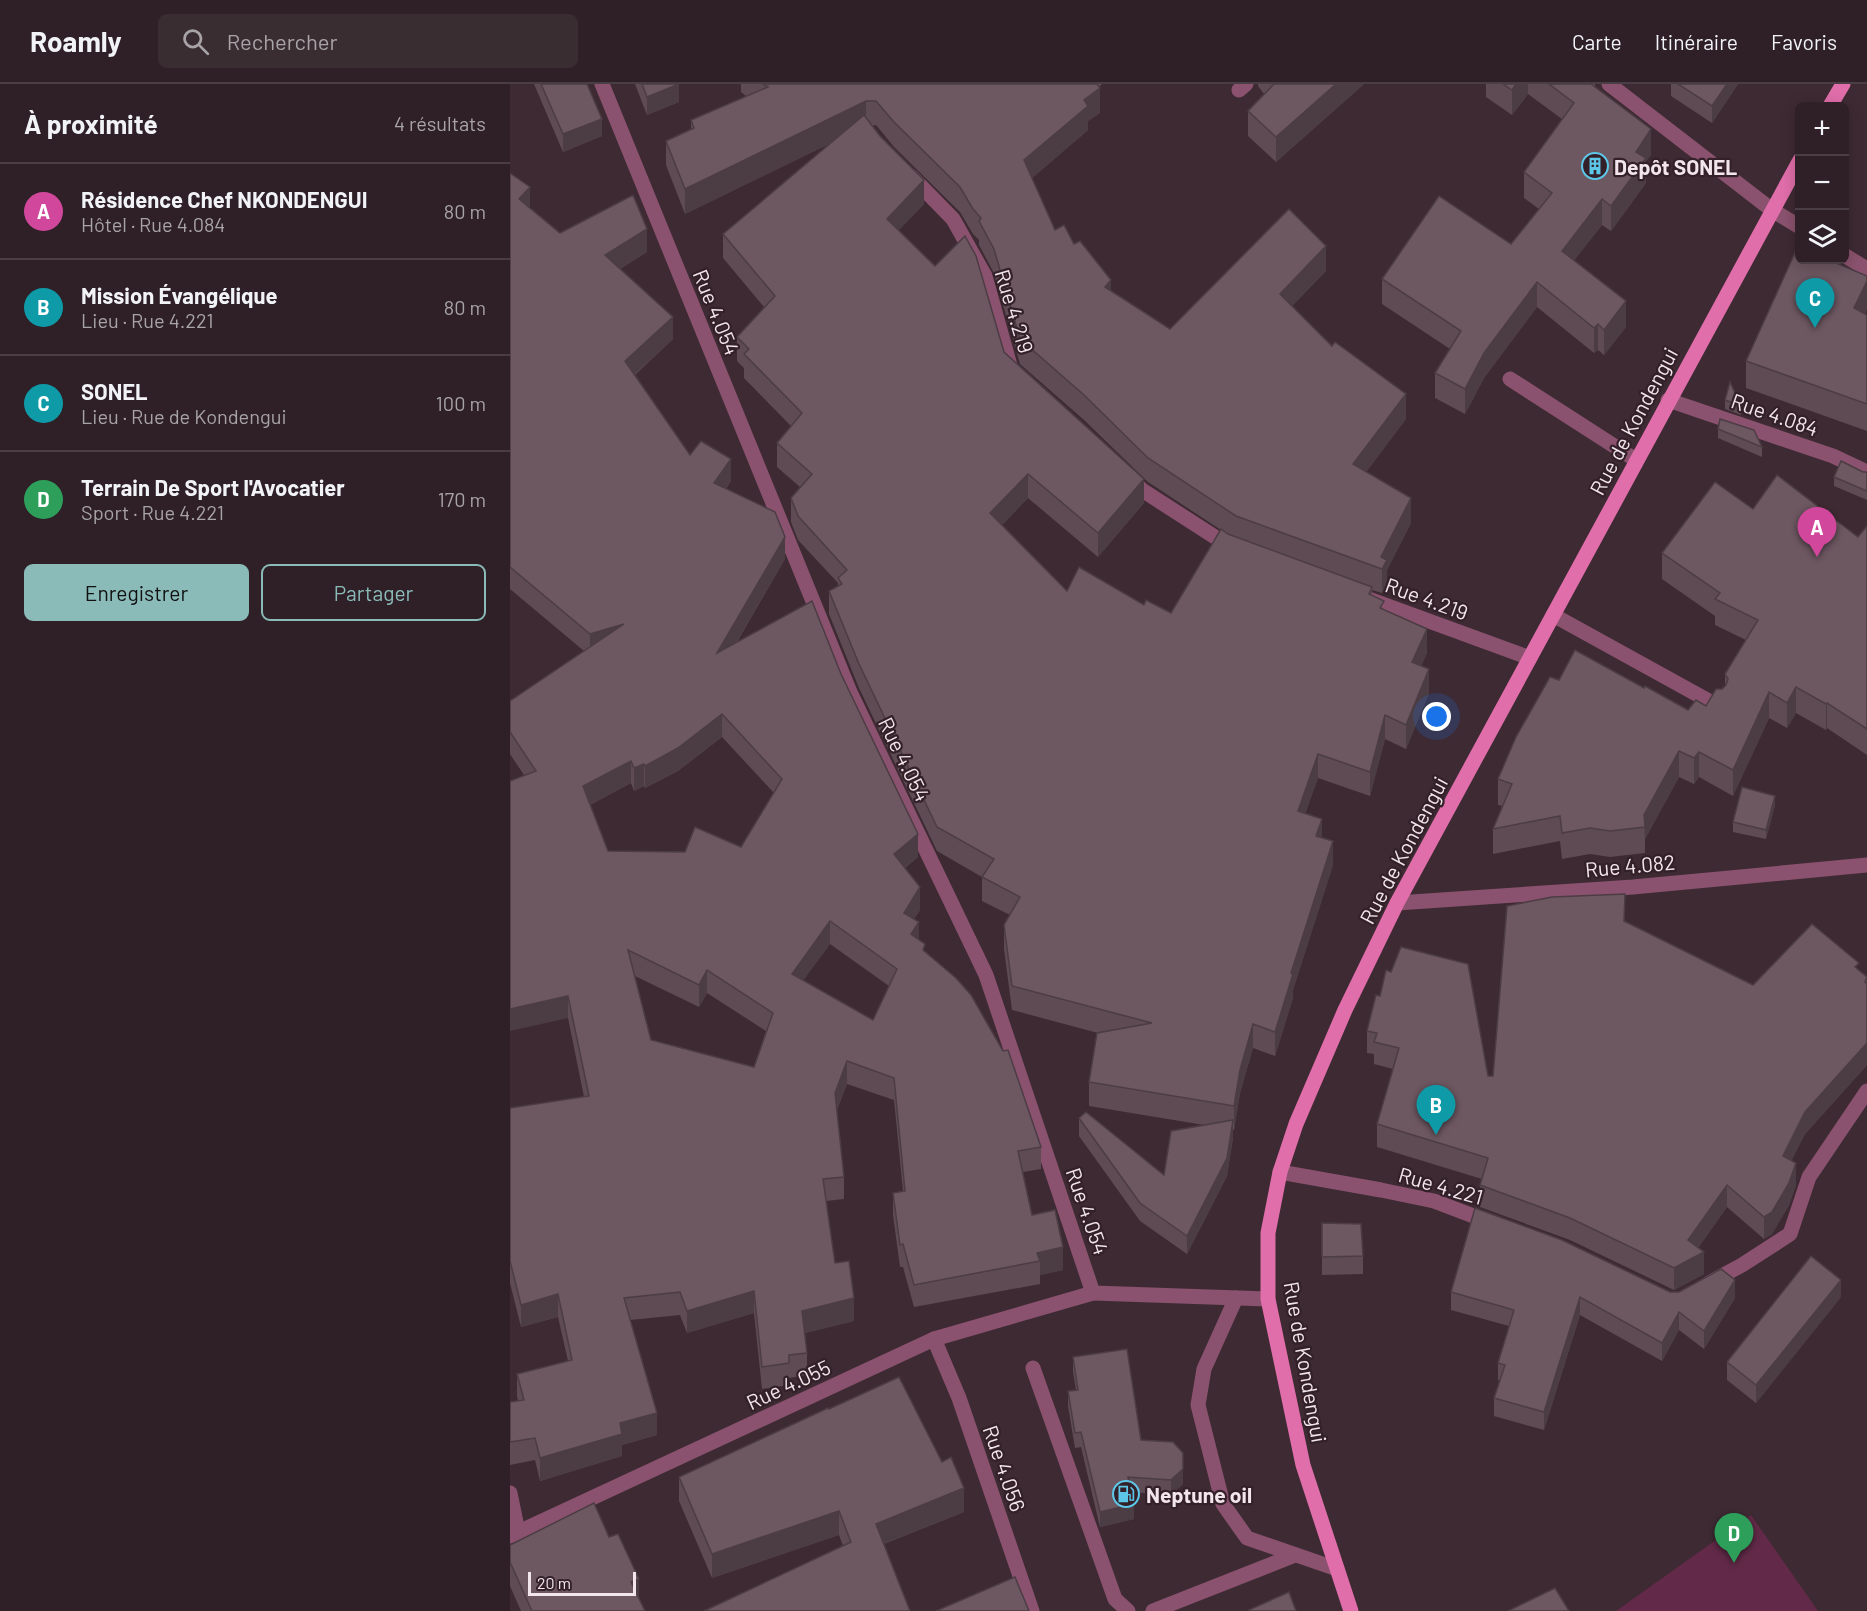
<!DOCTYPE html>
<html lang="fr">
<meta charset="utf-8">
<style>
body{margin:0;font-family:Barlow,sans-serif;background:#3a2d32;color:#f1f3f6}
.controls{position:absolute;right:18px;top:18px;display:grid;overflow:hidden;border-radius:9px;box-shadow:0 3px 15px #0003}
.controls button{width:54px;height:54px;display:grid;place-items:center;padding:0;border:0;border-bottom:2px solid #493e43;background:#2e2026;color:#f1f3f6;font:30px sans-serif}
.scale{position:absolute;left:18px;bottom:15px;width:108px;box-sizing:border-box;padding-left:6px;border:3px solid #f2e5eb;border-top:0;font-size:16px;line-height:21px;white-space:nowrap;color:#f2e5eb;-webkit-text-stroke:4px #332029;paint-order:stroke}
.you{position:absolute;left:927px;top:633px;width:21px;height:21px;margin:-15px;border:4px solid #fff;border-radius:50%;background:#1a73e8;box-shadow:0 0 0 9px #1a73e833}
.badge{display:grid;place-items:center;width:39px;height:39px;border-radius:50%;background:#8bbbb9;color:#fff;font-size:20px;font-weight:700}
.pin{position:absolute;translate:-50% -50px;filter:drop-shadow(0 2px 3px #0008)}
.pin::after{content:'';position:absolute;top:32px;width:21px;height:18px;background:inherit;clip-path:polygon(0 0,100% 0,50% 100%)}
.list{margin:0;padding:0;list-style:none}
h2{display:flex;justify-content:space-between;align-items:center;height:78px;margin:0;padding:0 24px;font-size:26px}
h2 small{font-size:20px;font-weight:400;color:#a7a3a7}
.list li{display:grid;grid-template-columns:39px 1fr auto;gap:18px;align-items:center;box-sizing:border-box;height:96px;padding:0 24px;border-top:2px solid #493e43}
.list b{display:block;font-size:22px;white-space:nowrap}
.list p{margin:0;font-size:20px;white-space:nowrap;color:#a7a3a7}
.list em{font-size:20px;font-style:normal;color:#a7a3a7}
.actions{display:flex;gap:12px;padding:18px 24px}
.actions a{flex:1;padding:14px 0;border:2px solid #8bbbb9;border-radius:9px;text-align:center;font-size:21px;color:#8bbbb9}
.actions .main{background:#8bbbb9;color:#111}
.icon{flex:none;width:33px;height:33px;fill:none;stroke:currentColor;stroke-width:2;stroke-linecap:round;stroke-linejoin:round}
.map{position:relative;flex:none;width:1357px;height:1527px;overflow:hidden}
header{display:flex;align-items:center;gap:36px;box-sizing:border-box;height:84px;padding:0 30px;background:#2e2026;border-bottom:2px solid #493e43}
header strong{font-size:28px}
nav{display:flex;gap:33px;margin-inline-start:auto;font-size:21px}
.search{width:420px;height:54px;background:#3a2d32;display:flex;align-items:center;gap:15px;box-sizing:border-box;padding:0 21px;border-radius:9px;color:#a7a3a7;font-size:22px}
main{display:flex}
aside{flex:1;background:#2e2026}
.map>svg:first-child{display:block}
</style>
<header>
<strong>Roamly</strong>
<div class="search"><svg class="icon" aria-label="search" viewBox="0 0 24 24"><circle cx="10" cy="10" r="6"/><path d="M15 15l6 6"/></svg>Rechercher</div>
<nav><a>Carte</a><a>Itinéraire</a><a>Favoris</a></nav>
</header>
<main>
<aside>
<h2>À proximité<small>4 résultats</small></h2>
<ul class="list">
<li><span class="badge" style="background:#d1479c">A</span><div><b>Résidence Chef NKONDENGUI</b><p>Hôtel · Rue 4.084</p></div><em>80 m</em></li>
<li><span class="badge" style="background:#0f9aa8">B</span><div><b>Mission Évangélique</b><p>Lieu · Rue 4.221</p></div><em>80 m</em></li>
<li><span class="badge" style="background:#0f9aa8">C</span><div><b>SONEL</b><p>Lieu · Rue de Kondengui</p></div><em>100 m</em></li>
<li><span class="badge" style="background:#2e9e5b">D</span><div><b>Terrain De Sport l'Avocatier</b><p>Sport · Rue 4.221</p></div><em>170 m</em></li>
</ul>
<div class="actions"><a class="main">Enregistrer</a><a>Partager</a></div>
</aside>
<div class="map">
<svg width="1357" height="1527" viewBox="0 0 1357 1527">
<rect width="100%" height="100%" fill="#3e2a33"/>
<path fill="#622a48" d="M1241 1431 1308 1527H1106Z"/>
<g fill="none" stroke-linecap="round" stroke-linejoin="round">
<g stroke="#8a526e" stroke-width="15">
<path d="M92 0 340 608 476 891 583 1209 758 1215"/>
<path d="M1099 0 1262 126 1290 143"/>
<path d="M729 6 736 0"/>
<path d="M401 92 443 135 475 192 501 285 505 289"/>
<path d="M1334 171 1357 185"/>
<path d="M1000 295 1126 376"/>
<path d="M1158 316 1323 372 1357 388"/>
<path d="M620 394 632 406 722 464"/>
<path d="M856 514 1020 574"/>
<path d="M1043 531 1208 622"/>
<path d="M887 819 1123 803 1357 781"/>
<path d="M770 1088 871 1106 924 1117 982 1139"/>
<path d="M1199 1199 1232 1181 1280 1150 1299 1093 1357 1007"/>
<path d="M726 1214 694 1285 688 1321 713 1420 737 1454 827 1485"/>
<path d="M424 1255 449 1314 522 1527"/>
<path d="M523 1284 605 1515 618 1527"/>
<path d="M0 1409 8 1448"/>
<path d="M0 1452 424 1255 583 1209"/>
<path d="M643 1527 785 1471"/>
</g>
<g stroke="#e06eaa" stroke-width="15">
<path d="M1320 22 1333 0"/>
<path d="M841 1527 793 1381 758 1215V1149L770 1088 786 1040 835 926 887 819 1290 76"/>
</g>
</g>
<g fill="#5e4b53" fill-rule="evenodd">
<path d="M24 0H77L92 52 53 68Z"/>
<path d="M125 0H169V18L137 31Z"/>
<path d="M231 0H592L589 3 590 29 578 37V46L522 94 545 146 564 160 601 208 660 245 816 187 782 222 896 335 856 388 901 439 877 486V500L872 509 862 506V511L874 526 917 569 911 582 919 609 896 665 875 655 860 712 808 694 795 729 812 754 823 781 783 906V914L765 972 743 964 730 1009 724 1046H723V1054L717 1092 677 1170 630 1137 569 1052V1034L654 1091 694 1041 579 1022V998L588 949 502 926 494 865V841L500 831 472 817V793L427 767 349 604 319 530V507L328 502V499L288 456 281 438V414L290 403 267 383V359L281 342 234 294V284L227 277V253L254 223 213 174V150L319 60 175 130 156 81V57L181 46V36L236 12 231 8ZM366 41 384 63 450 128 463 150 469 156V161L484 189 510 280 574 336 638 398 711 446 661 529 634 521 557 507 492 441 518 414 588 473 634 419 494 268 388 146 414 120 362 42Z"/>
<path d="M748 0H854L766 78 738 52V27L754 10 748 2Z"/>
<path d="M976 0H1085V3L1141 71 1136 77V99L1101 147 1092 141 1064 176 1116 243 1094 271 1088 266 1084 269 1027 223 974 294 955 330 925 314V289L940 265 872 220V195L1001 160 1029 125 1014 114V88L1052 35 1018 10 1002 31 976 13Z"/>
<path d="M1161 0H1228L1202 39 1161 12Z"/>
<path d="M0 89 20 124 50 149 137 168 110 185 163 255 125 291 180 371 221 397 216 405 275 475 227 558 331 590 408 773 395 784 410 826 404 835 409 856 415 868 531 1063V1085L513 1088 522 1131 553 1186 530 1191V1200L404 1223 393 1183H390L383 1131V1109L393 1107 384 1016 337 1000 327 1026 334 1093V1115L316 1117 325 1179 344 1237 295 1249 297 1269V1291L279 1294V1301L252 1305 244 1229 177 1249 170 1231 120 1236 147 1351 112 1361V1372L30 1397 25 1376 0 1381V1318L8 1317 7 1312V1290L58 1277 48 1233 11 1243 0 1199V1024L74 1013 58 934 14 691 0 670V617L74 567 0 505ZM212 653 264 709 231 763 175 768 98 767 80 721 121 699 124 707 134 702 135 704 168 687ZM320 860 379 902 363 936 293 896ZM125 892 189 923 197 909 256 947 244 983 141 956Z"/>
<path d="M1357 192V224L1355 230 1357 231V347L1236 304V277Z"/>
<path d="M1215 316 1231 322V331L1215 325Z"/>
<path d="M1208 345 1252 363V373L1208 354Z"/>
<path d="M1353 388H1357V416L1324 402V393Z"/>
<path d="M1243 425 1348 453 1357 442V671L1317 644 1316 646 1286 629 1277 644 1259 634 1223 712 1189 693 1184 700 1169 693 1135 755V769L1100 773 1080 770 1052 775 1050 757 983 770V745L992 722 988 721V695L1049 596 1134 604 1178 626 1196 622 1215 602V590L1236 556 1205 541V532L1152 495V469Z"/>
<path d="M1265 721 1256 755 1223 748V738Z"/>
<path d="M1114 837 1243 901 1349 886 1357 893V981L1295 1050 1281 1076 1286 1101 1279 1121 1262 1150 1254 1155 1217 1123 1188 1164 1194 1190 1164 1206 1060 1156 970 1123V1101L972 1095 867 1063V1040L883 985 864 980V970L857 969V947L866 911 978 992H983Z"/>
<path d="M812 1139 853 1172V1190L812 1191Z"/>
<path d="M941 1208 1225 1214 1194 1265 1169 1246 1152 1277 1070 1231 1034 1346 984 1332V1314L990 1297 988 1296V1279L999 1242 941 1226Z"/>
<path d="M1331 1213 1246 1319 1217 1296V1278Z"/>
<path d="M563 1273 631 1356 673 1384V1400L661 1411 621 1408 624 1435 590 1443 571 1363 565 1364 558 1322V1307L566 1306 563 1288Z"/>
<path d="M319 1325 454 1428 374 1460 333 1462 329 1451 202 1494 169 1417V1393Z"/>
<path d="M0 1461 129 1513 135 1527H11L0 1502Z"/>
</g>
<g fill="#4c3d44">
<path d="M169 0V18L137 31V13Z"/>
<path d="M826 0H854L766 78V53Z"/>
<path d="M1006 0H1018V10L1002 31V6Z"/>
<path d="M1217 0H1228L1202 39V22Z"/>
<path d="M590 4V29L578 37V46L514 101V76L574 16Z"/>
<path d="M356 17V42L175 130V105Z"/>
<path d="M92 35V52L53 68V50Z"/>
<path d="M1141 45V71L1136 77V99L1101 147V122L1126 68Z"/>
<path d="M414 96V120L377 159V135Z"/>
<path d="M20 103V125L9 115Z"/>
<path d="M1092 115V141L1052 192V167Z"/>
<path d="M137 145V168L95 194V171Z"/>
<path d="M816 162V187L770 234V210Z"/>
<path d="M601 196V220L595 203Z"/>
<path d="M1357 197V224L1344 251V224Z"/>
<path d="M1027 198V223L974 294 955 330V305L974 269Z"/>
<path d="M1116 217V243L1094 271V246Z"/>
<path d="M163 233V255L115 299V277Z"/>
<path d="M1088 240V266L1084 269V244Z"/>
<path d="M896 310V335L843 405V380Z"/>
<path d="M221 375V397L204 421V399Z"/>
<path d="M518 390V414L480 453V429Z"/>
<path d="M634 395V419L588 473V449Z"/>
<path d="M901 414V439L877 486V500L872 509V485L871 473Z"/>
<path d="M275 453V475L207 591V569Z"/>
<path d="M114 540 80 572V550Z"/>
<path d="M917 545V569L902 602V578Z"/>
<path d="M919 585V609L896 665V641Z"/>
<path d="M1286 603V629L1277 644V619Z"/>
<path d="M1259 608V634L1223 712V686Z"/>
<path d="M1317 619V644L1316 646V620Z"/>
<path d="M212 630V653L168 687 135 704V682Z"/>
<path d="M875 631V655L860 712V688Z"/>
<path d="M1169 667V693L1135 755 1134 731Z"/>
<path d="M1189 668V693L1184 700V674Z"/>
<path d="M808 670V694L788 751V727Z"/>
<path d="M121 677V699L73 724V702Z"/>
<path d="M134 680V702L124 707V684Z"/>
<path d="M1265 712V721L1256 755V746Z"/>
<path d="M812 735V759L806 752Z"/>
<path d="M408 750V773L384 792V770Z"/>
<path d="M823 757V781L783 906V914L765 972V948L781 889Z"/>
<path d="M410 803V826L394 851V829Z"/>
<path d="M320 837V860L282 912V890Z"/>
<path d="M409 838V861L401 850Z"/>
<path d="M197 886V909L189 923V901Z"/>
<path d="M58 912V934L0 947V925Z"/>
<path d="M743 940V964L730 1009 724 1046V1022L730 986Z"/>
<path d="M1357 959V981L1295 1050 1273 1094V1072L1295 1028Z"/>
<path d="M337 977V1000L325 1031V1009Z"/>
<path d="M723 1036V1054L717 1092 677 1170V1152Z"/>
<path d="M1286 1079V1101L1279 1121 1262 1150 1254 1155V1133Z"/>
<path d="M1217 1101V1123L1179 1176 1194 1168V1190L1164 1206V1184L1178 1156Z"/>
<path d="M553 1163V1186L530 1191V1177L527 1169Z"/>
<path d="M1225 1196V1214L1194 1265V1247Z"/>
<path d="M1331 1196V1213L1246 1319V1301Z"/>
<path d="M244 1207V1229L177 1249V1227Z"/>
<path d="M48 1210V1233L11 1243V1221Z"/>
<path d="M1070 1213V1231L1034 1346V1328Z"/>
<path d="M344 1214V1237L292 1250V1227Z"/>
<path d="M1169 1228V1246L1152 1277V1259Z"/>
<path d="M147 1329V1351L112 1361V1372L30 1397V1374L110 1339Z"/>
<path d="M673 1369V1400L661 1411V1396Z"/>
<path d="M454 1404V1428L366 1463V1440Z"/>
<path d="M624 1420V1435L590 1443V1428Z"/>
<path d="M329 1427V1451L202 1494V1470Z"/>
<path d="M129 1495V1519L121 1498Z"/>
</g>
<g fill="#6d5761" stroke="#4c3d44" stroke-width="1.5" fill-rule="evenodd">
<path d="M31 0H77L92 35 53 50Z"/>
<path d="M132 0H169L137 13Z"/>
<path d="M253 0H587L590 4 574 16 578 22 514 76 545 146 554 141 564 160 570 157 601 196 595 203 660 245 779 125 816 162 770 210 822 262 825 258 896 310 843 380 901 414 871 473 877 476 872 485 726 432 638 374 574 311 510 255 484 165 469 137 471 134 463 125 450 103 384 38 366 17H356L175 105 156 57 184 44 181 36 258 3Z"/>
<path d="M764 0H826L766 53 738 27Z"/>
<path d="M993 0H1006L1002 6Z"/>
<path d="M1039 0H1081L1141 45 1126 68 1136 74 1101 122 1092 115 1052 167 1116 217 1094 246 1088 240 1084 244 1027 198 974 269 955 305 925 289 951 247 872 195 929 112 1001 160 1042 109 1014 88 1064 19Z"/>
<path d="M1168 0H1217L1202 22Z"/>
<path d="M354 31 370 52 414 96 377 135 425 182 455 152 466 172 494 268 634 395 588 449 518 390 480 429 557 507 569 483 634 521 636 516 661 529 711 445 718 450 862 503 859 510 874 517 870 524 917 545 902 578 919 585 896 641 875 631 860 688 808 670 788 727 812 735 806 752 823 757 781 889 783 890 765 948 743 940 730 986 724 1022 579 998 587 949 642 939 502 902 494 841 510 813 472 793 484 775 427 743 349 580 319 507 332 500 328 494 337 486 288 432 281 414 302 390 267 359 292 329 234 270 239 265 227 253 265 212 213 150Z"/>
<path d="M0 89 20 103 9 115 50 149 123 111 137 145 95 171 163 233 115 277 180 371 191 357 221 375 204 399 265 428 275 453 207 569 302 517 331 590 408 750 384 770 410 803 394 829 409 838 401 850 415 860 413 866 446 894 461 911 493 967 498 966 531 1063 508 1067 522 1131 545 1126 553 1163 527 1169 530 1177 404 1201 393 1160 390 1161 383 1109 395 1107 384 994 337 977 325 1009 334 1093 313 1095 325 1179 339 1177 344 1214 292 1227 297 1269 279 1271V1279L252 1283 244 1207 177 1227 170 1208 114 1214 147 1329 110 1339 112 1350 30 1374 25 1354 0 1358V1318L14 1316 7 1290 62 1276 48 1210 11 1221 0 1177V1024L79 1012 58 912 0 925V697L26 687 0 648V617L114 540 80 550 0 483ZM212 630 272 695 231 763 185 743 175 768 98 767 73 702 121 677 124 684 134 680 135 682 168 664ZM320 837 387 885 363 936 282 890ZM118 866 189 901 197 886 263 929 244 983 141 956Z"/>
<path d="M1288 162 1290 163V176H1319L1357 192V197L1344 224 1357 231V320L1236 277Z"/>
<path d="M1220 298 1231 322 1215 316Z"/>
<path d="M1210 335 1244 346 1252 363 1208 345Z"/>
<path d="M1331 377 1353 388H1357V407L1324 393Z"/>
<path d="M1267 391 1348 453 1357 442V645L1317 619 1316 620 1286 603 1277 619 1259 608 1223 686 1189 668 1184 674 1169 667 1134 731 1135 743 1100 747 1080 744 1052 749 1050 732 983 745 1002 700 988 695 1006 653 1040 593 1049 596 1065 566 1134 604 1135 602 1178 626 1186 616 1196 622 1206 605H1212L1216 601 1218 595 1215 590 1248 536 1205 515 1210 509 1152 469 1205 398 1243 425Z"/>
<path d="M1232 703 1265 712 1256 746 1223 738Z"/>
<path d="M1115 810 1114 837 1243 901 1302 840 1349 879 1345 883 1357 893 1355 898 1357 900V959L1295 1028 1273 1072 1286 1079 1279 1099 1262 1128 1254 1133 1217 1101 1178 1156 1194 1168 1164 1184 1060 1134 970 1101 978 1074 867 1040 889 964 864 958 867 949 857 947 866 911 870 912 876 886 881 888 891 863 958 880 978 992H983L997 822 1042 813Z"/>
<path d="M576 1028 654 1091 661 1047 723 1036 717 1074 677 1152 630 1119 569 1034Z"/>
<path d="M965 1124 1052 1156 1160 1208H1169L1211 1185 1225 1196 1194 1247 1169 1228 1152 1259 1070 1213 1034 1328 984 1314 995 1281 988 1279 1004 1226 941 1208Z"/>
<path d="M812 1139 851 1140 853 1172 812 1173Z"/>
<path d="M1301 1172 1331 1196 1246 1301 1217 1278Z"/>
<path d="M617 1265 631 1356 663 1358 673 1369V1385L661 1396 618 1393 624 1420 590 1428 571 1348 565 1349 558 1307 568 1306 563 1273Z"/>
<path d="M389 1293 432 1378 441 1373 454 1404 366 1440 400 1527H194L341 1458 329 1427 202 1470 169 1393 318 1324 319 1325Z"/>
<path d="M84 1419 99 1453 108 1450 129 1495 121 1498 135 1527H22L0 1478V1461Z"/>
<path d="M505 1493 519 1527H426Z"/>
<path d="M1045 1504 1059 1527H998Z"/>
<path d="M779 1508 786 1527H739V1526Z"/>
</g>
<defs>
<symbol id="building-ring" viewBox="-11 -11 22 22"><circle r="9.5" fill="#332029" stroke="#5dc7e8" stroke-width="1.5"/><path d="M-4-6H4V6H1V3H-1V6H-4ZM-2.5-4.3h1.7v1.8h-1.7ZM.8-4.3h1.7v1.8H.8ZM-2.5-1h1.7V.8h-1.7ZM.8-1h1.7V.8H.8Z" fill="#5dc7e8"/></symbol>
<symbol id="fuel-ring" viewBox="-11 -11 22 22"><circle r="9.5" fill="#332029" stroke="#5dc7e8" stroke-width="1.5"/><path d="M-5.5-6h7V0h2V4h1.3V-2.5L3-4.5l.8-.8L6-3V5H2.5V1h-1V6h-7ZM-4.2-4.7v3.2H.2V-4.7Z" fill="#5dc7e8"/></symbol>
</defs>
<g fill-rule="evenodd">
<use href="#building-ring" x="1070" y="67" width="30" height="30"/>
<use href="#fuel-ring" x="601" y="1395" width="30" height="30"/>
</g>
<g text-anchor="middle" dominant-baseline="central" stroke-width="4.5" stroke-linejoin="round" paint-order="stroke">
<g font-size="21" font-weight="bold" fill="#f2e5eb" stroke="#332029" text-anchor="start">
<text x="1104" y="82">Depôt SONEL</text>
<text x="636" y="1410">Neptune oil</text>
</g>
<g font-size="21" fill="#f2e5eb" stroke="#332029">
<text transform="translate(505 227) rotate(73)">Rue 4.219</text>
<text transform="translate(207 228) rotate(68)">Rue 4.054</text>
<text transform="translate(1265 330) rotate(19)">Rue 4.084</text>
<text transform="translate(1123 337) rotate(-62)">Rue de Kondengui</text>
<text transform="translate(917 514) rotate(20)">Rue 4.219</text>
<text transform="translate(395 675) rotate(64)">Rue 4.054</text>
<text transform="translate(893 766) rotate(-62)">Rue de Kondengui</text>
<text transform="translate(1120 781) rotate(-5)">Rue 4.082</text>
<text transform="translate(931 1101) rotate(16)">Rue 4.221</text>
<text transform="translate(578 1127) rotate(71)">Rue 4.054</text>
<text transform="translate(796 1278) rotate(80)">Rue de Kondengui</text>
<text transform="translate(278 1300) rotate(-25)">Rue 4.055</text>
<text transform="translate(495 1384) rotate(71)">Rue 4.056</text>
</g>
</g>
</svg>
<div class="controls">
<button>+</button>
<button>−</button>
<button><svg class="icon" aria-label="layers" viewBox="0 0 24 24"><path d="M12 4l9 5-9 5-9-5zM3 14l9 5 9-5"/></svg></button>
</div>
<div class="scale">20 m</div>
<div class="you"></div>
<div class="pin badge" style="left:1307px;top:473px;background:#d1479c">A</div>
<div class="pin badge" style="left:926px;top:1051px;background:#0f9aa8">B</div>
<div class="pin badge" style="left:1305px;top:244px;background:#0f9aa8">C</div>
<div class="pin badge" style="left:1224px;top:1479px;background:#2e9e5b">D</div>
</div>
</main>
